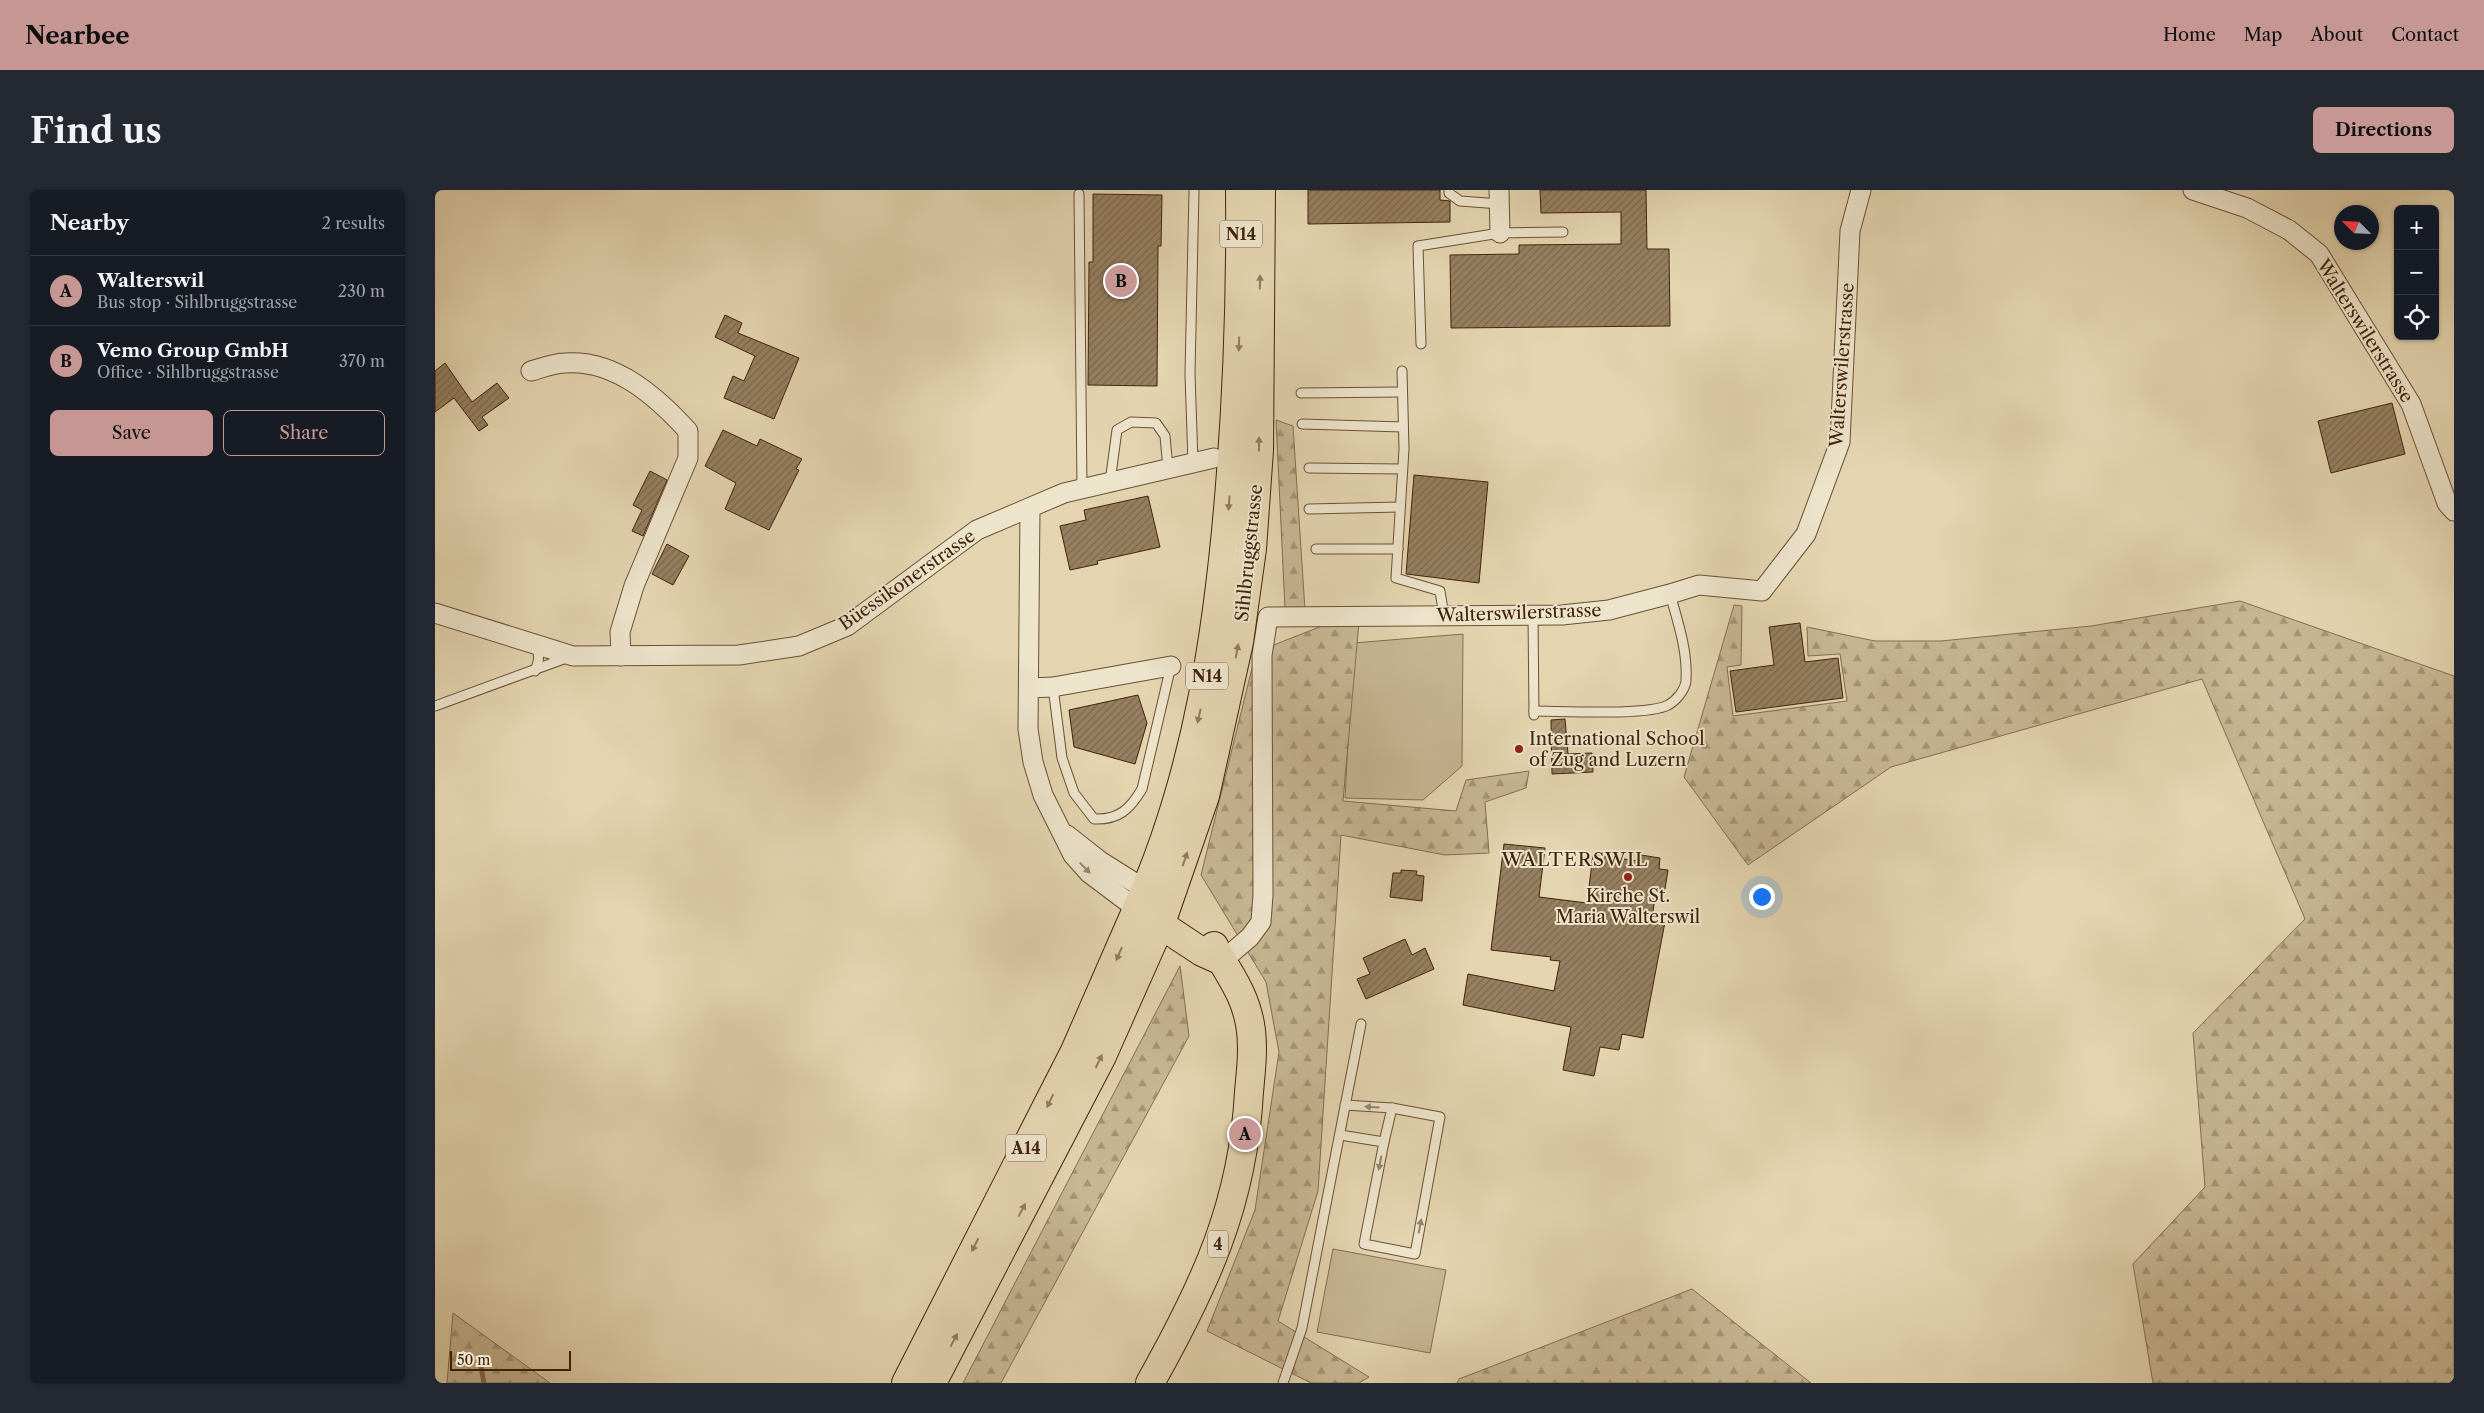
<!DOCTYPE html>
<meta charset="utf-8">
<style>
body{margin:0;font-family:"Libre Caslon Text",serif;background:#242831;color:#f1f3f6}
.controls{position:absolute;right:15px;top:15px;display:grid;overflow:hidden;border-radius:8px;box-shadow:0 1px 4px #0004}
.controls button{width:45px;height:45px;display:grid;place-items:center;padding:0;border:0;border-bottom:1px solid #363941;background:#171b24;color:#f1f3f6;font:25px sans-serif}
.compass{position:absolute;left:1899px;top:15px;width:45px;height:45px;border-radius:50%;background:#171b24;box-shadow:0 1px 4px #0004;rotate:294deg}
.scale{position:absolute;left:15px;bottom:12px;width:121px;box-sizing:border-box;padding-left:5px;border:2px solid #41230b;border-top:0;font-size:14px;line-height:18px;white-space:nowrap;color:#41230b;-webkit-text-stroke:4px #ede4cc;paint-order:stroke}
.you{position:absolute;left:1326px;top:706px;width:18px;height:18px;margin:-12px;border:4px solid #fff;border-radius:50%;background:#1a73e8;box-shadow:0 0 0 8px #1a73e833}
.badge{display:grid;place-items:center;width:32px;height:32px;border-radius:50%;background:#c59692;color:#111;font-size:16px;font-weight:700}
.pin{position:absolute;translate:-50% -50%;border:2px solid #fff;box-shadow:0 1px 5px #0006}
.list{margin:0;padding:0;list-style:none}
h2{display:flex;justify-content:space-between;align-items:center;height:65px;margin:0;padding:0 20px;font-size:21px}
h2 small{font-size:16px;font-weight:400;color:#9ea1a6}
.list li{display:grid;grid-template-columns:32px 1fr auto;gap:15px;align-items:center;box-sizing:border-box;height:70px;padding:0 20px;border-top:1px solid #363941}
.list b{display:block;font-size:19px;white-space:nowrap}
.list p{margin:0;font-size:16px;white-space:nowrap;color:#9ea1a6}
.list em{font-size:16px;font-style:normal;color:#9ea1a6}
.actions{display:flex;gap:10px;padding:15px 20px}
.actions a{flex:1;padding:11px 0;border:1px solid #c59692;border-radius:8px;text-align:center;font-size:18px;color:#c59692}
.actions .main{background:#c59692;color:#111}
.icon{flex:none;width:28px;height:28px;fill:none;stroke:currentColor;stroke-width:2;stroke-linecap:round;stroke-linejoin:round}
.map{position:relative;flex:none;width:2019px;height:1193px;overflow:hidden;border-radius:8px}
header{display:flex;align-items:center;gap:30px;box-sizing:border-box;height:70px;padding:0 25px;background:#c59692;color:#111}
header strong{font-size:24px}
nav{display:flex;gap:28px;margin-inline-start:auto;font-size:18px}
.intro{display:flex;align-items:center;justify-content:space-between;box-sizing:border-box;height:120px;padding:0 30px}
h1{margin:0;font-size:35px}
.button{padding:12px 22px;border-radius:8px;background:#c59692;color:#111;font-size:18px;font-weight:700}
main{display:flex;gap:30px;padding:0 30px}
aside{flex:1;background:#171b24;border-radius:8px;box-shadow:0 1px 4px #0004}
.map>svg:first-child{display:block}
</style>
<header>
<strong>Nearbee</strong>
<nav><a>Home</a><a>Map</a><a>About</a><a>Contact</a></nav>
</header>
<div class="intro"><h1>Find us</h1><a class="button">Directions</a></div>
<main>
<aside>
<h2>Nearby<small>2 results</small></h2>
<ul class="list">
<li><span class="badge">A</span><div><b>Walterswil</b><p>Bus stop · Sihlbruggstrasse</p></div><em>230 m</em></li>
<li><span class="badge">B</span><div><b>Vemo Group GmbH</b><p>Office · Sihlbruggstrasse</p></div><em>370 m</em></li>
</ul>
<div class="actions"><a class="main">Save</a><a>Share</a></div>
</aside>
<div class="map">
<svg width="2019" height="1193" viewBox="0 0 2019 1193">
<defs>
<pattern id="forest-firs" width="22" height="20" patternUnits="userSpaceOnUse" patternTransform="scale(1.25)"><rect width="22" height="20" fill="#c8b794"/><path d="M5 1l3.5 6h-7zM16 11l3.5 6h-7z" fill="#a49477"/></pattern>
<pattern id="building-hatch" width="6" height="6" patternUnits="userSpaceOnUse" patternTransform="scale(1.25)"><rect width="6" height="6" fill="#968061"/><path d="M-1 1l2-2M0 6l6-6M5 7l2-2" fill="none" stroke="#7c684e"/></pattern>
</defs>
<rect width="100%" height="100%" fill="#e4d5b0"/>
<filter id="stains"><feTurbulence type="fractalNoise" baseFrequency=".004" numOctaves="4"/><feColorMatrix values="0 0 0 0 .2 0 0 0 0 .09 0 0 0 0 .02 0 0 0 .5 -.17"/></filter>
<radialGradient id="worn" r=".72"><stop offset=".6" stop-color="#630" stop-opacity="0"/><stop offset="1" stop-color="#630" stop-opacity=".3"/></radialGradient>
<g fill="#c8b794" stroke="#846d50">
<path d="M1028 444 1027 576 988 610 910 608 918 453Z"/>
<path d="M898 1059 1011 1080 995 1163 882 1142Z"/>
</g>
<g fill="url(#forest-firs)" stroke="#846d50">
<path d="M841 230 858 236 870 420 850 419Z"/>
<path d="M1805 411 2019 486V1193H1718L1698 1074 1770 997 1758 843 1870 729 1767 489 1456 577 1313 675 1249 587 1299 415 1307 416 1306 475 1292 477 1298 526 1412 511 1405 464 1373 466 1372 437 1440 451H1506L1656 436Z"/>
<path d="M925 421 908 611 1021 621 1031 590 1094 581 1091 598 1050 612 1054 663 1010 665 906 645 883 1001 843 1131 934 1187 924 1193H876L772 1141 820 1020 844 862 831 792 766 685 821 462Z"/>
<path d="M745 776 754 846 566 1193H528Z"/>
<path d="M1257 1099 1376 1193H1022L1024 1189Z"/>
<path d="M18 1123 115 1193H12Z"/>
</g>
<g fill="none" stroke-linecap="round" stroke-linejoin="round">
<path stroke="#82694c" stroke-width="5" d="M45 1171 49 1193"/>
</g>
<g fill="url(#building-hatch)" stroke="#41230b">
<path d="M873 0H1005V10L1015 11V32L873 34Z"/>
<path d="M1105 0H1211L1212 59H1234L1235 136 1016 138 1015 65 1084 64V55L1186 54V22L1106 23Z"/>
<path d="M658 4 727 5 726 56H723L722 196 653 195 654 72H658Z"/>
<path d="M290 125 307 133 303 143 364 168 339 229 289 208 298 186 309 191 320 166 280 147Z"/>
<path d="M10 173 37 212 62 193 74 208 47 227 53 235 44 241 19 208 0 222V181Z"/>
<path d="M1957 213 1970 264 1896 283 1883 231Z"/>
<path d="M288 240 322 256 325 249 367 269 361 279 364 280 334 340 290 319 301 293 270 276Z"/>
<path d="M215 281 232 290 208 346 197 341 207 320 198 315Z"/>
<path d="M979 285 1053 292 1044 393 971 384Z"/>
<path d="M713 306 725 357 662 371 663 374 635 380 625 336 651 330 649 320Z"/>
<path d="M232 354 254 366 238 395 217 384Z"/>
<path d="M1365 433 1370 472 1403 468 1408 508 1301 522 1295 481 1339 475 1334 437Z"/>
<path d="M703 505 712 533 700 574 639 557 634 520Z"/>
<path d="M1130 529 1133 564 1157 563 1158 582 1117 584 1116 530Z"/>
<path d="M1069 654 1110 658 1104 707 1152 713 1158 665 1205 671 1206 665 1225 668 1224 679 1233 680 1230 699 1221 698 1217 730 1230 732 1208 848 1187 844 1184 860 1165 857 1159 886 1128 880 1136 837 1028 815 1033 784 1119 801 1125 771 1115 770 1116 767 1056 760Z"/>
<path d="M966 680 982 681 981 685 989 686 987 711 955 707 958 683H966Z"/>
<path d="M970 749 977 765 990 758 999 779 931 809 922 789 935 784 928 768Z"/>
</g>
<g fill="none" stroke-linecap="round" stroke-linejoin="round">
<defs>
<g id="lane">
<path d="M1014 0V3L1025 11 1065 14"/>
<path d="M644 4 647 299"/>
<path d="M986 154 983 56 1065 43 1128 42"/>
<path d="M967 181 969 259 961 388 1005 401 1009 426"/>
<path d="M866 203 967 202"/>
<path d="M867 234 968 237"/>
<path d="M758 273 755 184 759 0"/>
<path d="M874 278 967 279"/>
<path d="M675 292 682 240 696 232 721 233 730 246 733 279"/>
<path d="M874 319 965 317"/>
<path d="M881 359H963"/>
<path d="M1098 425 1099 525"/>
<path d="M100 481C104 472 105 465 101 455"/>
<path d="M618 497 627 568 639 603 659 629C684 630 695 619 707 599L736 476"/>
<path d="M0 516 134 467"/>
<path d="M1099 521C1125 521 1214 526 1233 515 1241 511 1250 500 1251 491 1253 462 1243 432 1235 404"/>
<path d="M905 945 949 952 929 1054 980 1064 1005 927 957 918 910 915"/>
<path d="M949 952 957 918"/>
<path d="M848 1193 867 1138 926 834"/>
</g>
<g id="street">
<path d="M1064 0 1065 43"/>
<path d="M1758 0 1812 18 1854 40 1884 64 1976 214 2012 313 2019 321"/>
<path d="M96 181C107 178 119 173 130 173 180 169 222 207 253 241V268L199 396 185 442 186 466"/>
<path d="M595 318 593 539 598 572 608 605 638 665 654 683 702 719"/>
<path d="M0 423 138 466 304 465 364 456 412 436 542 340 629 303 779 268"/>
<path d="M594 498 618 497 736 476"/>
<path d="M632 645 665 671 711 700"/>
<path d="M787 771 815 747 826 732 828 705 827 465 833 427 1127 425 1174 420 1235 404 1264 395 1327 401 1371 344 1405 252 1415 41 1426 0"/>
</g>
<g id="primary">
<path d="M726 733 770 606 804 452 817 359 824 260 826 0"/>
<path d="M787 771 767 762 702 719C764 581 785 431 796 282 803 188 806 95 805 0"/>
<path d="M715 1193C769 1097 808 1015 814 902 816 880 819 856 815 834 809 801 793 784 779 756"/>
</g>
<g id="highway">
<path d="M471 1193 640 861 702 719"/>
<path d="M497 1193 667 866 726 733"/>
</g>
</defs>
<use href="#lane" stroke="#6a5034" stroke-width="11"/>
<use href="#street" stroke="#6a5034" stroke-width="21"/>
<use href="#primary" stroke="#41230b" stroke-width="30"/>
<use href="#highway" stroke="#41230b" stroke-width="30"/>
<use href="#lane" stroke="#ede4cc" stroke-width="9"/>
<use href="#street" stroke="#ede4cc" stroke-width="19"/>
<use href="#primary" stroke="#e4d5b0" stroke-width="28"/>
<use href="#highway" stroke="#e4d5b0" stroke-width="28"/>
</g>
<defs><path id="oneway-solid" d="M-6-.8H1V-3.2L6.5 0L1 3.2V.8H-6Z" transform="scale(1.25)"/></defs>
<g fill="#927c5e">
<use href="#oneway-solid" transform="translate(825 92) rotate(-89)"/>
<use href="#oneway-solid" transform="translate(804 154) rotate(92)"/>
<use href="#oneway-solid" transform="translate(824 254) rotate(-90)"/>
<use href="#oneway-solid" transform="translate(794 313) rotate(94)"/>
<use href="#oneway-solid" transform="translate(802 461) rotate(-79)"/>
<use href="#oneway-solid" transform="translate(764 526) rotate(103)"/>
<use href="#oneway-solid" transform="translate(750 669) rotate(-71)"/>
<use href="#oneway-solid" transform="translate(684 764) rotate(113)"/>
<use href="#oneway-solid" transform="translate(664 871) rotate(-64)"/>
<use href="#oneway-solid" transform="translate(615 911) rotate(116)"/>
<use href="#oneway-solid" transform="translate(587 1020) rotate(-62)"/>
<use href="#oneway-solid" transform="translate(540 1055) rotate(117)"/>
<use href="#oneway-solid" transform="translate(519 1150) rotate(-62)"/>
</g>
<g fill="#97846c">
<use href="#oneway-solid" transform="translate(650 678) rotate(46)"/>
<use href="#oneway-solid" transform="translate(937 917) rotate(-177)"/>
<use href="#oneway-solid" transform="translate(945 973) rotate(101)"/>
<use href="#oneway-solid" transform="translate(985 1036) rotate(-80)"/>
</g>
<g fill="#8f2418" stroke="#ede4cc" stroke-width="2">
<circle cx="1084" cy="559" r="5"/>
<circle cx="1193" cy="687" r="5"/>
</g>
<g text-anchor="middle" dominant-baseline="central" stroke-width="4" stroke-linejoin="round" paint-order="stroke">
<g fill="#ede4cc" stroke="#755d45" stroke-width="1">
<rect x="785" y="30.5" width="42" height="27" rx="4"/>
<rect x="751" y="472.5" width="42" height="27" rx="4"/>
<rect x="571" y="944.5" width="40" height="27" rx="4"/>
<rect x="773" y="1040.5" width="20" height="27" rx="4"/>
</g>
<g font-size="16" font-weight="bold" fill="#41230b">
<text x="806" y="44">N14</text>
<text x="772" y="486">N14</text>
<text x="591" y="958">A14</text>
<text x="783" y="1054">4</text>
</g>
<g font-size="18" fill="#41230b" stroke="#ede4cc">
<text transform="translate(1930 141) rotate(58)">Walterswilerstrasse</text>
<text transform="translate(1407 175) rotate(-86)">Walterswilerstrasse</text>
<text transform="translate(814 363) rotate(-84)">Sihlbruggstrasse</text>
<text transform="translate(472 390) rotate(-35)">Büessikonerstrasse</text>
<text transform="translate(1084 423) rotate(-2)">Walterswilerstrasse</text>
</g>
<g font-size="18" fill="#41230b" stroke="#ede4cc" text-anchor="start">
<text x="1094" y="549">International School<tspan x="1094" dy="21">of Zug and Luzern</tspan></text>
<text x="1193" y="706" text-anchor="middle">Kirche St.<tspan x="1193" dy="21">Maria Walterswil</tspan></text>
</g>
<g font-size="19" letter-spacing="1" fill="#41230b" stroke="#ede4cc">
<text x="1140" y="669">WALTERSWIL</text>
</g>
</g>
<rect width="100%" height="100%" filter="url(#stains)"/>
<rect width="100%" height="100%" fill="url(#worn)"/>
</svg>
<div class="controls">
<button>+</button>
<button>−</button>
<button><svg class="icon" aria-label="locate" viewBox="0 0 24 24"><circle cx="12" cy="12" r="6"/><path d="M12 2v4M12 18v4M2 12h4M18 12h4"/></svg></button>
</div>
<svg class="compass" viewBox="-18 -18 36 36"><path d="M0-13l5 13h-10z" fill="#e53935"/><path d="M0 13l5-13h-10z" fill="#9ea1a6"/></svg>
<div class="scale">50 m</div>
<div class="you"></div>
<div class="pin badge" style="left:810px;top:944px">A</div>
<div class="pin badge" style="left:686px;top:91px">B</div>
</div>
</main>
